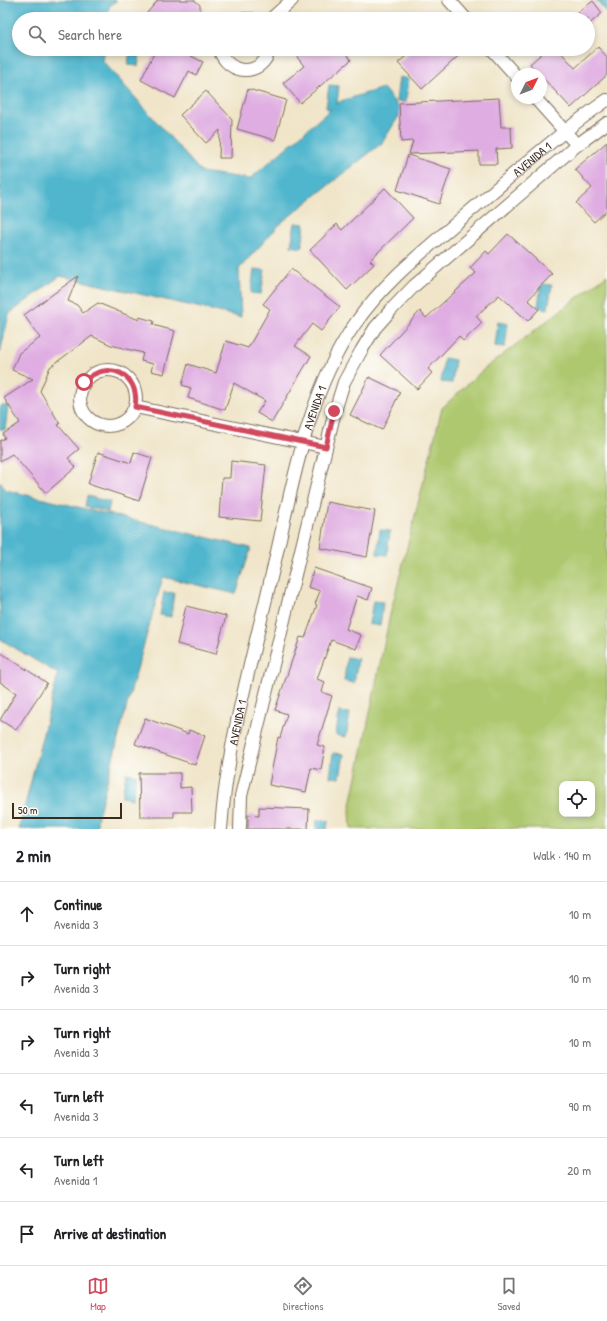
<!DOCTYPE html>
<meta charset="utf-8">
<style>
body{margin:0;font-family:"Patrick Hand",sans-serif;background:#f2f2f2;color:#202124}
.controls{position:absolute;right:12px;bottom:12px;display:grid;overflow:hidden;border-radius:8px;box-shadow:0 2px 6px #0003}
.controls button{width:36px;height:36px;display:grid;place-items:center;padding:0;border:0;border-bottom:1px solid #e0e0e0;background:#fff;color:#202124;font:20px sans-serif}
.compass{position:absolute;left:511px;top:68px;width:36px;height:36px;border-radius:50%;background:#fff;box-shadow:0 2px 6px #0003;rotate:48deg}
.scale{position:absolute;left:12px;bottom:10px;width:110px;box-sizing:border-box;padding-left:4px;border:2px solid #3b2a1e;border-top:0;font-size:11px;line-height:14px;white-space:nowrap;color:#3b2a1e;-webkit-text-stroke:3px #fdfcf7;paint-order:stroke}
.stop{position:absolute;width:12px;height:12px;margin:-9px;border:3px solid #d1495b;border-radius:50%;background:#fff}
.stop.end{background:#d1495b;border-color:#fff;box-shadow:0 1px 4px #0008}
.list{margin:0;padding:0;list-style:none}
h2{display:flex;justify-content:space-between;align-items:center;height:52px;margin:0;padding:0 16px;font-size:17px}
h2 small{font-size:13px;font-weight:400;color:#757577}
.list li{display:grid;grid-template-columns:26px 1fr auto;gap:12px;align-items:center;box-sizing:border-box;height:64px;padding:0 16px;border-top:1px solid #e0e0e0}
.list b{display:block;font-size:15px;white-space:nowrap}
.list p{margin:0;font-size:13px;white-space:nowrap;color:#757577}
.list em{font-size:13px;font-style:normal;color:#757577}
.icon{flex:none;width:22px;height:22px;fill:none;stroke:currentColor;stroke-width:2;stroke-linecap:round;stroke-linejoin:round}
.map{position:relative;flex:none;width:607px;height:829px;overflow:hidden}
.search{position:absolute;background:#fff;box-shadow:0 2px 6px #0003;left:12px;right:12px;top:12px;height:44px;display:flex;align-items:center;gap:10px;box-sizing:border-box;padding:0 14px;border-radius:22px;color:#757577;font-size:15px}
.sheet{height:436px;background:#fff}
nav{display:flex;justify-content:space-around;align-items:center;box-sizing:border-box;height:56px;border-top:1px solid #e0e0e0;background:#fff;font-size:11px;color:#757577}
nav a{display:grid;justify-items:center;gap:2px}
nav .on{color:#d1495b}
.map>svg:first-child{display:block}
</style>
<div class="map">
<svg width="607" height="829" viewBox="0 0 607 829">
<rect width="100%" height="100%" fill="#fdfcf7"/>
<filter id="ink" filterUnits="userSpaceOnUse"><feTurbulence type="fractalNoise" baseFrequency=".025" numOctaves="2"/><feDisplacementMap in="SourceGraphic" scale="8" xChannelSelector="R" yChannelSelector="G"/><feConvolveMatrix kernelMatrix="1 2 1 2 8 2 1 2 1" color-interpolation-filters="sRGB"/></filter>
<filter id="wash" filterUnits="userSpaceOnUse"><feTurbulence type="fractalNoise" baseFrequency=".012" numOctaves="4" result="noise"/><feDisplacementMap in="SourceGraphic" scale="16" xChannelSelector="R" yChannelSelector="G"/><feGaussianBlur stdDeviation="0.9" result="paint"/><feColorMatrix in="noise" values="0 0 0 0 0 0 0 0 0 0 0 0 0 0 0 0 0 1.4 0 .05"/><feComposite in="paint" operator="in"/></filter>
<g filter="url(#wash)">
<rect width="100%" height="100%" fill="#f0e5c9"/>
<path fill="#adc86e" stroke="#747946" fill-rule="evenodd" d="M607 275V829H351L350 810 390 615 442 408 484 369ZM562 784H592V814H562Z"/>
<g fill="#4fb6cd" stroke="#457076">
<path d="M0 0H117L109 7 107 19H19V49H104L102 60 201 172 250 179 331 109 326 108 329 85 339 86 337 104 341 101 383 88 402 111 382 143 282 222 239 269 241 317 60 276 9 314 0 353Z"/>
<path d="M596 0H607V12Z"/>
<path d="M130 49H141L138 66 128 65Z"/>
<path d="M399 77 409 79 406 102 396 101Z"/>
<path d="M295 223 305 224 302 248 291 246Z"/>
<path d="M254 269 265 270 261 294 251 293Z"/>
<path d="M541 284 552 285 548 309 538 307Z"/>
<path d="M498 322 508 324 505 347 495 346Z"/>
<path d="M444 358 455 360 452 383 441 382Z"/>
<path d="M0 405 8 406 5 430 0 429Z"/>
<path d="M0 481 6 490 251 548 236 594 163 577 128 701 97 820 98 829H19L58 674 0 639Z"/>
<path d="M87 496 110 502 108 512 85 506Z"/>
<path d="M380 530 390 531 387 555 377 554Z"/>
<path d="M164 592 174 593 171 617 160 615Z"/>
<path d="M373 601 383 602 380 626 369 624Z"/>
<path d="M347 657 358 659 354 683 344 681Z"/>
<path d="M339 712 350 713 346 737 336 735Z"/>
<path d="M333 753 344 754 340 778 330 777Z"/>
<path d="M126 773 136 775 133 799 122 797Z"/>
<path d="M317 820 328 821 327 829H316Z"/>
</g>
<g id="blocks">
<g fill="#dfade2">
<path d="M158 0H194L200 5V19H142Z"/>
<path d="M593 1 602 13 588 25V19H583L578 12Z"/>
<path d="M598 47 607 57V75L571 108 530 64 547 49H558L575 68Z"/>
<path d="M156 49H177L203 62 196 75 189 71 175 98 141 80Z"/>
<path d="M306 49H342L351 60 300 103 283 83 304 66 297 57Z"/>
<path d="M414 49H466L422 89 398 63Z"/>
<path d="M248 89 286 100 275 140 237 129Z"/>
<path d="M206 91 232 119 231 158H219L220 130 206 143 180 115Z"/>
<path d="M499 98 501 127H511L512 148 496 149 497 164H479V151L409 154 413 141 401 142 399 103Z"/>
<path d="M607 142V210L594 222 576 203 592 188 575 169Z"/>
<path d="M408 155 451 169 439 204 397 190Z"/>
<path d="M385 188 413 218 370 260 374 264 347 290 310 250 337 224 342 230Z"/>
<path d="M508 234 552 274 528 300 539 309 528 321 499 295 476 316 482 323 463 341 459 336 428 369 432 373 417 389 380 355 420 311 426 318 476 273 470 268 486 251 489 254Z"/>
<path d="M291 269 340 307 321 331 312 324 295 346 311 356 272 422 257 413 265 401 234 383 225 410 188 398 191 388 182 385 188 364 216 373 226 341 248 348 270 309 263 304Z"/>
<path d="M78 276 68 301 77 305 83 313 98 303 139 320V317L154 321 153 325 175 331 164 374 151 371 153 364 141 361 143 353 111 345 92 336 50 367 40 391 60 424 58 425 79 449 68 458 76 467 46 493 12 454 0 461V441L5 438 3 434 20 423 4 398 33 379 12 370 19 353 40 338 24 315Z"/>
<path d="M369 377 400 392 382 430 350 415Z"/>
<path d="M98 452 131 463 134 452 152 458 139 501 88 484Z"/>
<path d="M231 461 266 465 260 521 219 517 222 478H230Z"/>
<path d="M327 502 375 511 367 557 320 548Z"/>
<path d="M314 568 372 588 368 600 357 596 346 629 361 635 356 649 331 640 317 679 325 682 322 692 332 696 317 745 325 747 321 770 311 768 306 792 269 785 278 737 280 738 287 714 275 710 300 637 305 638 317 605 315 604 320 591 308 587Z"/>
<path d="M186 606 226 616 216 654 177 644Z"/>
<path d="M0 652 47 683 16 730 0 720 16 693 0 682Z"/>
<path d="M145 718 188 734 189 730 205 736 195 765 135 744Z"/>
<path d="M139 773H180V788L191 787 192 812H174V817H140Z"/>
<path d="M259 807 309 809 308 829H248V815L259 816Z"/>
</g>
</g>
</g>
<g filter="url(#ink)">
<use href="#blocks" fill-opacity="0" stroke="#7a6b5a" stroke-width="1"/>
<g fill="none" stroke-linecap="round" stroke-linejoin="round">
<defs>
<g id="minor">
<path d="M449 0 466 19"/>
<path d="M236 19H252"/>
<path d="M271 19 292 0"/>
<path d="M219 49C228 76 262 78 270 49"/>
<path d="M492 49 517 77"/>
<path d="M535 98 577 145"/>
<circle cx="108" cy="398" r="28"/>
<path d="M135 407 326 447"/>
<path id="s1" d="M221 829C227 745 251 664 270 582 291 497 304 397 355 324 385 280 429 247 469 212 514 174 558 134 607 100"/>
<path d="M240 829 241 796 335 411 344 382 361 351 375 328 391 310 414 286 577 145 607 123"/>
</g>
</defs>
<use href="#minor" stroke="#7a6b5a" stroke-width="14"/>
<use href="#minor" stroke="#fff" stroke-width="12"/>
</g>
</g>
<g fill="none" stroke-linecap="round" stroke-linejoin="round" filter="url(#ink)">
<path stroke="#d1495b" stroke-width="5" d="M84 382C107 358 141 374 135 407L326 447 334 411"/>
</g>
<g text-anchor="middle" dominant-baseline="central" stroke-width="3.5" stroke-linejoin="round" paint-order="stroke">
<g font-size="12" fill="#3b2a1e" stroke="#fdfcf7">
<text stroke="none"><textPath href="#s1" startOffset="768">AVENIDA 1</textPath></text>
<text stroke="none"><textPath href="#s1" startOffset="432">AVENIDA 1</textPath></text>
<text stroke="none"><textPath href="#s1" startOffset="108">AVENIDA 1</textPath></text>
</g>
</g>
</svg>
<div class="controls">
<button><svg class="icon" aria-label="locate" viewBox="0 0 24 24"><circle cx="12" cy="12" r="6"/><path d="M12 2v4M12 18v4M2 12h4M18 12h4"/></svg></button>
</div>
<svg class="compass" viewBox="-18 -18 36 36"><path d="M0-13l5 13h-10z" fill="#e53935"/><path d="M0 13l5-13h-10z" fill="#757577"/></svg>
<div class="scale">50 m</div>
<div class="stop" style="left:84px;top:382px"></div>
<div class="stop end" style="left:334px;top:411px"></div>
<div class="search"><svg class="icon" aria-label="search" viewBox="0 0 24 24"><circle cx="10" cy="10" r="6"/><path d="M15 15l6 6"/></svg>Search here</div>
</div>
<section class="sheet">
<h2>2 min<small>Walk · 140 m</small></h2>
<ul class="list">
<li><svg class="icon" aria-label="ahead" viewBox="0 0 24 24"><path d="M12 20V5M6 11l6-6 6 6"/></svg><div><b>Continue</b><p>Avenida 3</p></div><em>10 m</em></li>
<li><svg class="icon" aria-label="right" viewBox="0 0 24 24"><path d="M7 20v-9h11M14 6l5 5-5 5"/></svg><div><b>Turn right</b><p>Avenida 3</p></div><em>10 m</em></li>
<li><svg class="icon" aria-label="right" viewBox="0 0 24 24"><path d="M7 20v-9h11M14 6l5 5-5 5"/></svg><div><b>Turn right</b><p>Avenida 3</p></div><em>10 m</em></li>
<li><svg class="icon" aria-label="left" viewBox="0 0 24 24"><path d="M17 20v-9H6M10 6l-5 5 5 5"/></svg><div><b>Turn left</b><p>Avenida 3</p></div><em>90 m</em></li>
<li><svg class="icon" aria-label="left" viewBox="0 0 24 24"><path d="M17 20v-9H6M10 6l-5 5 5 5"/></svg><div><b>Turn left</b><p>Avenida 1</p></div><em>20 m</em></li>
<li><svg class="icon" aria-label="arrive" viewBox="0 0 24 24"><path d="M6 21V4h12l-3 4 3 4H6"/></svg><div><b>Arrive at destination</b></div></li>
</ul>
</section>
<nav>
<a class="on"><svg class="icon" aria-label="map" viewBox="0 0 24 24"><path d="M3 6l6-2 6 2 6-2v14l-6 2-6-2-6 2zM9 4v14M15 6v14"/></svg>Map</a>
<a><svg class="icon" aria-label="directions" viewBox="0 0 24 24"><path d="M12 3l9 9-9 9-9-9zM9 14v-3h6M13 9l2 2-2 2"/></svg>Directions</a>
<a><svg class="icon" aria-label="saved" viewBox="0 0 24 24"><path d="M7 4h10v16l-5-4-5 4z"/></svg>Saved</a>
</nav>
